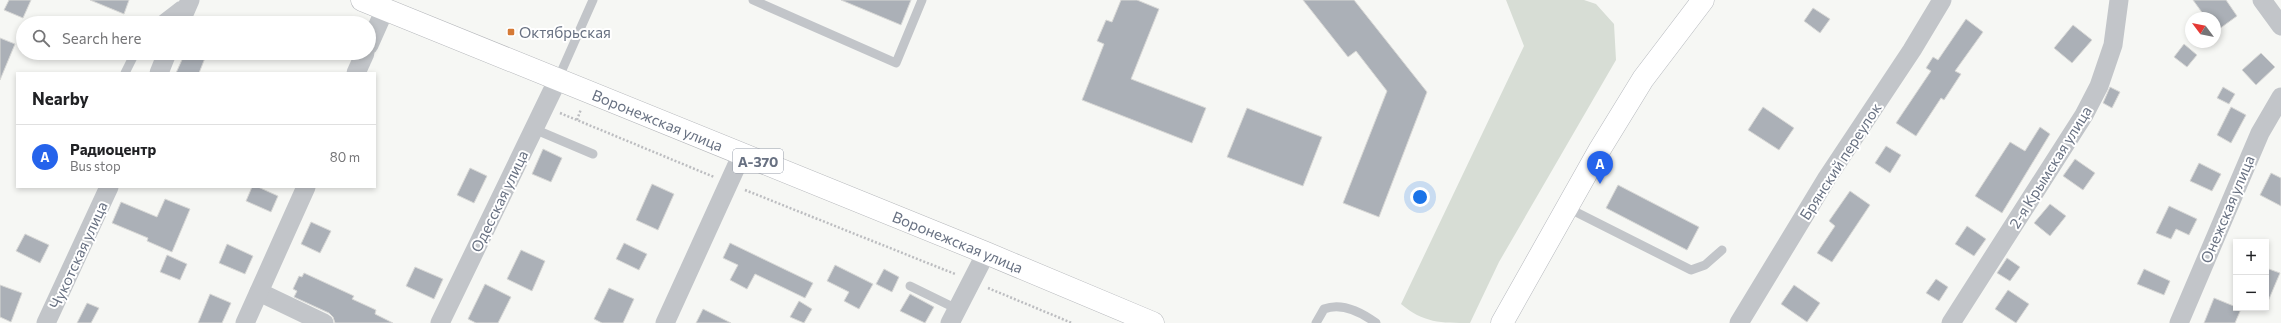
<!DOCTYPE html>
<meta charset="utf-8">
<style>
body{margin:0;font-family:Commissioner,sans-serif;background:#f2f2f2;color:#202124}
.controls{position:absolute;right:12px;bottom:12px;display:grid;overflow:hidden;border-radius:0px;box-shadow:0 2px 6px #0003}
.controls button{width:36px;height:36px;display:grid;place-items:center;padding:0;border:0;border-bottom:1px solid #e0e0e0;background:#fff;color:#202124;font:20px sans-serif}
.compass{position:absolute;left:2185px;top:12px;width:36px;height:36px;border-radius:50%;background:#fff;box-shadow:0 2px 6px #0003;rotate:302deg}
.you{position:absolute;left:1420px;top:197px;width:14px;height:14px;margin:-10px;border:3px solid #fff;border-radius:50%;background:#1a73e8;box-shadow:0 0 0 6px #1a73e833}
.badge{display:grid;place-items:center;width:26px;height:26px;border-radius:50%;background:#2563eb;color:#fff;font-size:13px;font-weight:700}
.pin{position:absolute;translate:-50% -33px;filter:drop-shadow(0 1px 2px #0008)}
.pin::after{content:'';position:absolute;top:21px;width:14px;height:12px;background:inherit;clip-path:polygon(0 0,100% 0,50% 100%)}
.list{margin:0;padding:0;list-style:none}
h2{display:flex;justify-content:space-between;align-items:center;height:52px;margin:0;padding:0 16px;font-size:17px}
h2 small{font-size:13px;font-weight:400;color:#757577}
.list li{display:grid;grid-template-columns:26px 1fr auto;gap:12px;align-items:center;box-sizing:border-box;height:64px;padding:0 16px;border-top:1px solid #e0e0e0}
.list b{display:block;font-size:15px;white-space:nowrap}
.list p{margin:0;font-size:13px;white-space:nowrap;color:#757577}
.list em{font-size:13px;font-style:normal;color:#757577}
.icon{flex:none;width:22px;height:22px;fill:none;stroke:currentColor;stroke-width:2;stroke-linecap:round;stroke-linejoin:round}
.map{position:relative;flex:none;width:2281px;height:323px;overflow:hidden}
.search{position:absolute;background:#fff;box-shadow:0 2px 6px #0003;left:16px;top:16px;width:360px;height:44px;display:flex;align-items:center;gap:10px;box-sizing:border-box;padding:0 14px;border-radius:22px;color:#757577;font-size:15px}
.panel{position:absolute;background:#fff;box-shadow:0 2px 6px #0003;left:16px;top:72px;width:360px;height:116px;border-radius:0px}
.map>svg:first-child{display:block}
</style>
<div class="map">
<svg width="2281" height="323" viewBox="0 0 2281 323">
<rect width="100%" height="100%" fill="#f6f7f4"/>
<path fill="#d7ddd5" d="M1506 0H1584L1596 4 1614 24 1616 60 1499 262 1470 323C1441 323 1423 323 1401 304L1524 46Z"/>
<g fill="#abb0b7" stroke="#d8d8d6">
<path d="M9 0H31L23 18 4 10Z"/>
<path d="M90 0H129L124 14Z"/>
<path d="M841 0H911L901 25Z"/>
<path d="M1121 0H1137L1159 9 1131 79 1206 108 1192 143 1082 100 1104 44 1097 41 1106 20 1112 22Z"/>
<path d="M1303 0H1354L1427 92 1379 217 1343 203 1387 91 1356 51 1348 57Z"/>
<path d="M2193 0H2226L2237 16 2215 32V18H2206Z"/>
<path d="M1813 8 1830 19 1820 33 1804 21Z"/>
<path d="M1966 19 1983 32 1955 71 1961 74 1944 100 1941 98 1916 136 1896 123 1931 71 1926 68 1933 57 1938 60Z"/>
<path d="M2073 25 2092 40 2072 63 2054 48Z"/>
<path d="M0 38 15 44 0 80Z"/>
<path d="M2184 44 2197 55 2187 67 2174 57Z"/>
<path d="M185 53H207L199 73H176Z"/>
<path d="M2261 53 2275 67 2256 85 2242 70Z"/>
<path d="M2110 87 2120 92 2112 108 2103 103Z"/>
<path d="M2223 87 2235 94 2229 104 2217 98Z"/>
<path d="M1763 107 1794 128 1779 150 1748 130Z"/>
<path d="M2231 107 2246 115 2231 143 2217 135Z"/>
<path d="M1247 108 1322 137 1303 186 1227 157Z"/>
<path d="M2040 127 2050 134 2002 213 1975 196 2010 142 2025 151Z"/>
<path d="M1886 146 1901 155 1890 173 1875 163Z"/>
<path d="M543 149 562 158 551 182 532 174Z"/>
<path d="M2075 159 2095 173 2083 190 2063 176Z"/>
<path d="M2199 163 2221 174 2212 191 2190 181Z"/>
<path d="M470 168 487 176 474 203 457 195Z"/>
<path d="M2271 173 2281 178V206L2260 195Z"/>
<path d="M652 184 674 194 658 230 636 220Z"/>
<path d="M1618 185 1699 227 1687 250 1606 208Z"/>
<path d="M252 187H258L278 196 271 212 246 201Z"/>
<path d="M1850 191 1870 205 1832 262 1817 253 1835 226 1829 221Z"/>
<path d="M165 199 190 209 172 252 147 241 148 238 112 223 121 202 157 217Z"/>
<path d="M2050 204 2066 216 2050 236 2034 223Z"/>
<path d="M2169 206 2197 219 2189 235 2176 229 2171 239 2156 233Z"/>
<path d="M311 222 331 231 320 253 301 244Z"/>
<path d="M1967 226 1986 239 1974 256 1955 244Z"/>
<path d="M25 234 49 245 40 263 16 251Z"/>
<path d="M624 243 647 254 639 270 616 259Z"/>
<path d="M730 243 813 283 805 298 755 274 747 289 730 280 738 265 723 258Z"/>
<path d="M227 244 253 256 245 274 219 263Z"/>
<path d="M521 250 545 261 532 291 507 279Z"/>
<path d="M167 255 187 264 180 280 160 272Z"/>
<path d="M2007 258 2020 267 2010 281 1997 273Z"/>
<path d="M835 265 873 284 859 309 844 301 849 292 827 281Z"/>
<path d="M415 267 443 279 434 299 406 286Z"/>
<path d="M2266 268 2280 273 2266 306Z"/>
<path d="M884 269 899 277 892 292 876 284Z"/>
<path d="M2144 269 2170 281 2164 295 2137 284Z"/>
<path d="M304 273 354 296 352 299 376 310 375 314 393 323H335L333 317 329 313 294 297 297 291 293 289 299 276 302 277Z"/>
<path d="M1936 279 1948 287 1939 301 1926 293Z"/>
<path d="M485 284 511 297 498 323H476L468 319Z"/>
<path d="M0 285 22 293 11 322 0 317Z"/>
<path d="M1794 285 1820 303 1807 322 1781 304Z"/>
<path d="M609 288 634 299 623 323H602L594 319Z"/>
<path d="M2008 290 2029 304 2016 323 1995 309Z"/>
<path d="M210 294 231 303 222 323H198Z"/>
<path d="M910 294 934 307 925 323 900 311Z"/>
<path d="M2214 298 2241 309 2235 323H2204Z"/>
<path d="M799 301 812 309 804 323 790 317Z"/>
<path d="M87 303 99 308 91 323H77Z"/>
<path d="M703 309 731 323H696Z"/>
</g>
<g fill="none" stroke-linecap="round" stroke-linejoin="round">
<defs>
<path id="secondary" d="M1502 323 1600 149 1643 79 1703 0"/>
<g id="highway">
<path id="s1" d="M362 0 986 253 1153 323"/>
</g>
</defs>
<use href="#secondary" stroke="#b5b8bd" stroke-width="23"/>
<use href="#highway" stroke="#b5b7bb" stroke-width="23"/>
<g stroke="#bcbdc0" stroke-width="2.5" stroke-dasharray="2 2" stroke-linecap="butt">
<path d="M560 113 714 177"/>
<path d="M577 120 581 109"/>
<path d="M745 190 955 274"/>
<path d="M988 288 1072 323"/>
</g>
<g stroke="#c2c5c9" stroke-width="9">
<path d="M753 0 896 63 922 0"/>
<path d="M157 23 179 6 187 5"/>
<path d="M125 73 135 53"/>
<path d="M558 79 593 0"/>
<path d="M534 129 593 154"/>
<path d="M1566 207 1691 270 1705 265 1722 250"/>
<path d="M910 286 957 309"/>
<path d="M1316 323 1324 309C1342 302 1361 312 1376 323"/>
</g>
<g stroke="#c2c5c9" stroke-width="19">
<path d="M2262 0 2281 26"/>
<path d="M180 23 190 0"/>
<path d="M369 45 385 9"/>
<path d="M159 73 167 53"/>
<path d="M356 73 365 53"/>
<path d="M259 292 324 323"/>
<path d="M46 323 109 187"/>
<path d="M245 323 306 187"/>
<path d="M440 323 558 79"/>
<path d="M665 323 742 154"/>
<path d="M950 323 986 253"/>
<path d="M1739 323 1827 178 1912 50 1942 0"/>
<path d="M1951 323 2084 115 2099 86 2113 45 2119 0"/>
<path d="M2179 323 2260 133 2281 97"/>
</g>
<use href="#secondary" stroke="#fff" stroke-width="22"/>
<use href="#highway" stroke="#fff" stroke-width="22"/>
</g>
<rect fill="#d57a36" stroke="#fff" stroke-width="1.5" x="507" y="28" width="8" height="8" rx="2"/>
<g text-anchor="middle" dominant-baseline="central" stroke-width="4" stroke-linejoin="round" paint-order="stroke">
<rect fill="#fff" stroke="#959ca8" stroke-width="1" x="733" y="149" width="50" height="24" rx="3"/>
<g font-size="14" font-weight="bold" fill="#687182">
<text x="758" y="161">А-370</text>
</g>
<g font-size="15" fill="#687182" stroke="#fff" text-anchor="start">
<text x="519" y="32">Октябрьская</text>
</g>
<g font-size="15" fill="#687182" stroke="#fff">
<text stroke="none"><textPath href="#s1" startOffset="319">Воронежская улица</textPath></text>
<text transform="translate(1840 161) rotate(-57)">Брянский переулок</text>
<text transform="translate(2050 167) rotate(-58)">2-я Крымская улица</text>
<text transform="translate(499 201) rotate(-64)">Одесская улица</text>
<text transform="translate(2227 209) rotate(-67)">Онежская улица</text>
<text stroke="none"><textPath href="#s1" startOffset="643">Воронежская улица</textPath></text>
<text transform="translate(78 255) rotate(-65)">Чукотская улица</text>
</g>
</g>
</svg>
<div class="controls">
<button>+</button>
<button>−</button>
</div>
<svg class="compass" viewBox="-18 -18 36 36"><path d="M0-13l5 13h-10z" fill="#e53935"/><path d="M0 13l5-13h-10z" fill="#757577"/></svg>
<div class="you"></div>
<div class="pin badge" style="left:1600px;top:184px">A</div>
<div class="search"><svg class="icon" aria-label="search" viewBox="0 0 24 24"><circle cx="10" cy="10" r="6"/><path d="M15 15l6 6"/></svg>Search here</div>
<section class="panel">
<h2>Nearby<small></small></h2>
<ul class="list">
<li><span class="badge">A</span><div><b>Радиоцентр</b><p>Bus stop</p></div><em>80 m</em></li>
</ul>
</section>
</div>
